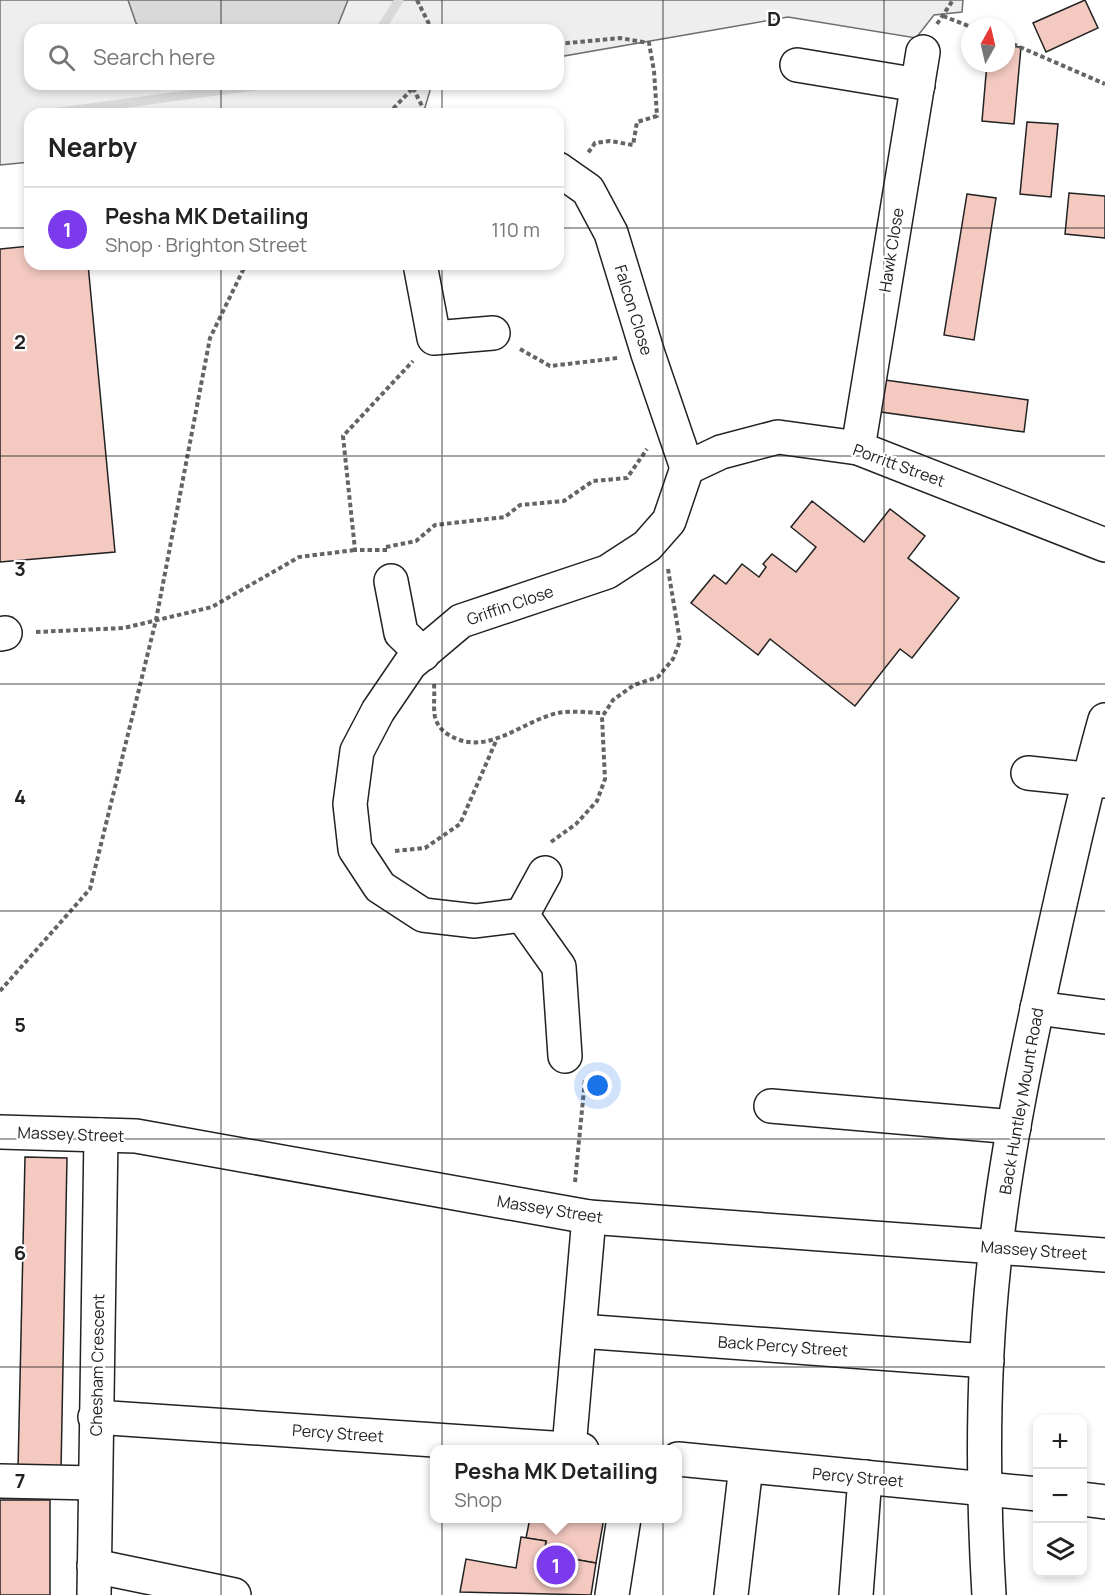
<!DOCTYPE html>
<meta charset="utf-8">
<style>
body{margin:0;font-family:Manrope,sans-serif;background:#f2f2f2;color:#222}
.controls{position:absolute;right:18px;bottom:18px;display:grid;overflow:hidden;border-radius:12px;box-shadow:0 3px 9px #0003}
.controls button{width:54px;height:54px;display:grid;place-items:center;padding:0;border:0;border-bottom:2px solid #e0e0e0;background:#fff;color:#222;font:30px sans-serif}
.compass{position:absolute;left:961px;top:18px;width:54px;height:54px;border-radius:50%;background:#fff;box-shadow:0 3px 9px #0003;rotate:8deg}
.you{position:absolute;left:598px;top:1086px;width:21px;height:21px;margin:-15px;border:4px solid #fff;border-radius:50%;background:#1a73e8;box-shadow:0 0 0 9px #1a73e833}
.badge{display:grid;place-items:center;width:39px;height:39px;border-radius:50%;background:#7c3aed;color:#fff;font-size:20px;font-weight:700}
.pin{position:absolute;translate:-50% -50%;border:3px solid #fff;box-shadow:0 2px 6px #0006}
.popup{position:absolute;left:430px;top:1445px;width:252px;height:78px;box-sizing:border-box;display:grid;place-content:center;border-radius:12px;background:#fff;filter:drop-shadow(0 2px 4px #0005);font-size:20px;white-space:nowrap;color:#767676}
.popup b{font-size:22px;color:#222}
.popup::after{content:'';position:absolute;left:50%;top:100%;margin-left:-12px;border:12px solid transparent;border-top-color:#fff}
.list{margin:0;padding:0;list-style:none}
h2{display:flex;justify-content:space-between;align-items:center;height:78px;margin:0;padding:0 24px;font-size:26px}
h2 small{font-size:20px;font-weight:400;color:#767676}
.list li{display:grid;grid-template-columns:39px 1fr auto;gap:18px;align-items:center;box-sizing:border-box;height:84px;padding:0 24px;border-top:2px solid #e0e0e0}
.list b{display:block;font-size:22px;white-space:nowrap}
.list p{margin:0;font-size:20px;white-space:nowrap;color:#767676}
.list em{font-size:20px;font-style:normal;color:#767676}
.icon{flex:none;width:33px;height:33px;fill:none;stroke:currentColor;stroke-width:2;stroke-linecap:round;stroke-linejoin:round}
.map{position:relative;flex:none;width:1105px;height:1595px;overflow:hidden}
.search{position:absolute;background:#fff;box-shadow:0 3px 9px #0003;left:24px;top:24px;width:540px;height:66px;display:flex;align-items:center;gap:15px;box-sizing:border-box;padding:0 21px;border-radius:18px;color:#767676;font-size:22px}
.panel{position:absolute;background:#fff;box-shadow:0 3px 9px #0003;left:24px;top:108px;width:540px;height:162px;border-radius:18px}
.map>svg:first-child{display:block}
</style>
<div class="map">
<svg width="1105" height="1595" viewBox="0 0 1105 1595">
<rect width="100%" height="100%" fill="#fff"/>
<path fill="#eee" stroke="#6f6f6f" stroke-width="1.5" d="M0 0H963L962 12 934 15 916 38 788 17 558 57V30H30V84H432L423 114H30V162L0 165Z"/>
<path fill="#d9d9d9" stroke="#6f6f6f" stroke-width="1.5" d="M128 0H348L336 30H144L136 23Z"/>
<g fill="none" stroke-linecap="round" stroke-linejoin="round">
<g stroke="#d9d9d9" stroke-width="9">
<path d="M380 30 399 0"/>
<path d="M45 114 269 84"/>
</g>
</g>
<g fill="#f3c9c0" stroke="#222" stroke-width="1.5">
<path d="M1085 0 1098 28 1046 52 1033 23Z"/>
<path d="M1006 46 1021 47 1014 124 982 121 987 63H1006Z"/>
<path d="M1027 122 1058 124 1051 197 1020 194Z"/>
<path d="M1069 193 1105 196V238L1065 234Z"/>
<path d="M967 194 996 198 974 340 944 335Z"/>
<path d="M30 246V264H88L115 552 0 562V249Z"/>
<path d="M885 380 1028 400 1024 432 881 412Z"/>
<path d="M812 501 864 542 890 509 925 536 908 558 959 598 912 658 900 649 855 706 770 639 758 655 691 603 714 575 726 584 742 564 759 577 766 567 763 564 772 554 796 572 816 547 791 527Z"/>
<path d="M25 1157 67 1158 61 1470 18 1469Z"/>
<rect x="0" y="1500" width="50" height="95"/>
<path d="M530 1518H604L596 1563 544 1554 546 1541 526 1538Z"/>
<path d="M521 1537 546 1541 544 1554 596 1563 591 1595 460 1592 466 1559 516 1568Z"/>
</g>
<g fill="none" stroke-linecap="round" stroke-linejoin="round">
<defs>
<g id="minor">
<path d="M797 65 918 85"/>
<path d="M558 169 588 190 611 233 648 354 687 468"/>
<path d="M420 264 434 338 493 333"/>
<path d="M858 448 923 52"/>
<path d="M687 468 721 452 778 437 858 448 1105 545"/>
<path d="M391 581 401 633 423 654"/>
<path d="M0 634 5 633"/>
<path d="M1028 773 1105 781"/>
<path d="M545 873 522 915 475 921 423 915 380 887 355 849 350 804 357 751 378 711 410 664 461 621 607 572 647 546 669 521 687 468"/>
<path d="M522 915 559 967 565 1056"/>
<path d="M1037 1008 1105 1017"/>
<path d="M771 1106 1014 1127"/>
<path d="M0 1132 136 1136 589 1217 1105 1255"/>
<path d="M580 1331 987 1361"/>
<path d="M95 1417 582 1450"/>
<path d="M569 1448 589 1217"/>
<path d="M678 1459 1038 1494"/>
<path d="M0 1481 95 1483"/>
<path d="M1082 1499 1105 1502"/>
<path d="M94 1566 234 1595"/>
<path d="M94 1595 101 1135"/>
<path d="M612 1595 624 1518"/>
<path d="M731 1595 746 1466"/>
<path d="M856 1595 865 1477"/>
<path d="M989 1595C982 1479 982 1362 996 1247 1008 1141 1031 1035 1054 931 1070 860 1085 790 1105 720"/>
</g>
</defs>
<use href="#minor" stroke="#222" stroke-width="36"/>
<g stroke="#646464" stroke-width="4" stroke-dasharray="4.5 3" stroke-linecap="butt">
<path d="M417 0 432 30"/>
<path d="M943 16 971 27"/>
<path d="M937 24 953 0"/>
<path d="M1006 41 1105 84"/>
<path d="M558 44 620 38 649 43 654 71 657 116 637 122 633 145 610 141 595 143 588 153"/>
<path d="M413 88 426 114"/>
<path d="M388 114 417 84"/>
<path d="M520 349 550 366 618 358"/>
<path d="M386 547 416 541 435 525 505 517 520 505 564 501 593 481 627 478 647 449"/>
<path d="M387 550H355L343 436 413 361"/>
<path d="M36 632 124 628 212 607 299 557 355 550"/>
<path d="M434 684C435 695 433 707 435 717 437 725 442 731 449 735 487 758 521 721 558 713 572 710 590 713 605 713"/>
<path d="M551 842 576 824 597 801 605 779 602 717 613 700 634 685 658 677 673 659 680 641 668 569"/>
<path d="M395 851 425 848 460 824 496 741"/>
<path d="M0 991 90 889 156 620 210 338 246 264"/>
<path d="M575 1182 585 1079"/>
</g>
<use href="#minor" stroke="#fff" stroke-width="33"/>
</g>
<path fill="none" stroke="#222" stroke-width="1.5" stroke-opacity="0.55" d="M221 0V30M442 0V30M663 0V1595M884 0V1595M221 84V114M442 84V114M0 228H30M558 228H1105M221 264V1595M442 264V1595M0 456H1105M0 684H1105M0 911H1105M0 1139H1105M0 1367H1105"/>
<g text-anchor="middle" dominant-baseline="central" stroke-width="4.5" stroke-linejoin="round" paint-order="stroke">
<g font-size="16" fill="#222" stroke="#fff">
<text transform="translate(891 250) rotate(-81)">Hawk Close</text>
<text transform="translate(634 310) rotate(73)">Falcon Close</text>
<text transform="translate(899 465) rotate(20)">Porritt Street</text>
<text transform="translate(510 605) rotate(-19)">Griffin Close</text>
<text transform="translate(1021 1101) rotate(-80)">Back Huntley Mount Road</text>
<text transform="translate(71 1134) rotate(2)">Massey Street</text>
<text transform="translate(550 1209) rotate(9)">Massey Street</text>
<text transform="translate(1034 1250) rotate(4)">Massey Street</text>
<text transform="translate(783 1346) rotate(4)">Back Percy Street</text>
<text transform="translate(97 1365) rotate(-89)">Chesham Crescent</text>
<text transform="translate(338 1433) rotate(4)">Percy Street</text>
<text transform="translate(858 1477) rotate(5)">Percy Street</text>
</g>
</g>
<g font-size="20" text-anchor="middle" font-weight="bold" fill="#222" stroke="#fff" stroke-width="4.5" stroke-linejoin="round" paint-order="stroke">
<text x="774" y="26">D</text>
<text x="20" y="349">2</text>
<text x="20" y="576">3</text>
<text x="20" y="804">4</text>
<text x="20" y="1032">5</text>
<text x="20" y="1260">6</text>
<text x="20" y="1488">7</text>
</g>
</svg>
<div class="controls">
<button>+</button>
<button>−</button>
<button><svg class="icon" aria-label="layers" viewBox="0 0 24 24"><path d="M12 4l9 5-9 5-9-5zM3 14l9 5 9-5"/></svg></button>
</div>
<svg class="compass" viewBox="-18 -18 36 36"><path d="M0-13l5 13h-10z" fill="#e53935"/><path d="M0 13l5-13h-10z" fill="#767676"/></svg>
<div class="you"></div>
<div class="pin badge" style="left:556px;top:1565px">1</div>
<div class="popup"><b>Pesha MK Detailing</b>Shop</div>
<div class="search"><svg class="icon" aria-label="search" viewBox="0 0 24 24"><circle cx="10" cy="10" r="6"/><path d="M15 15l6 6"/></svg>Search here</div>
<section class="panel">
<h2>Nearby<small></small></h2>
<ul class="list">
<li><span class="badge">1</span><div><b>Pesha MK Detailing</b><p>Shop · Brighton Street</p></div><em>110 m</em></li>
</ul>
</section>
</div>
